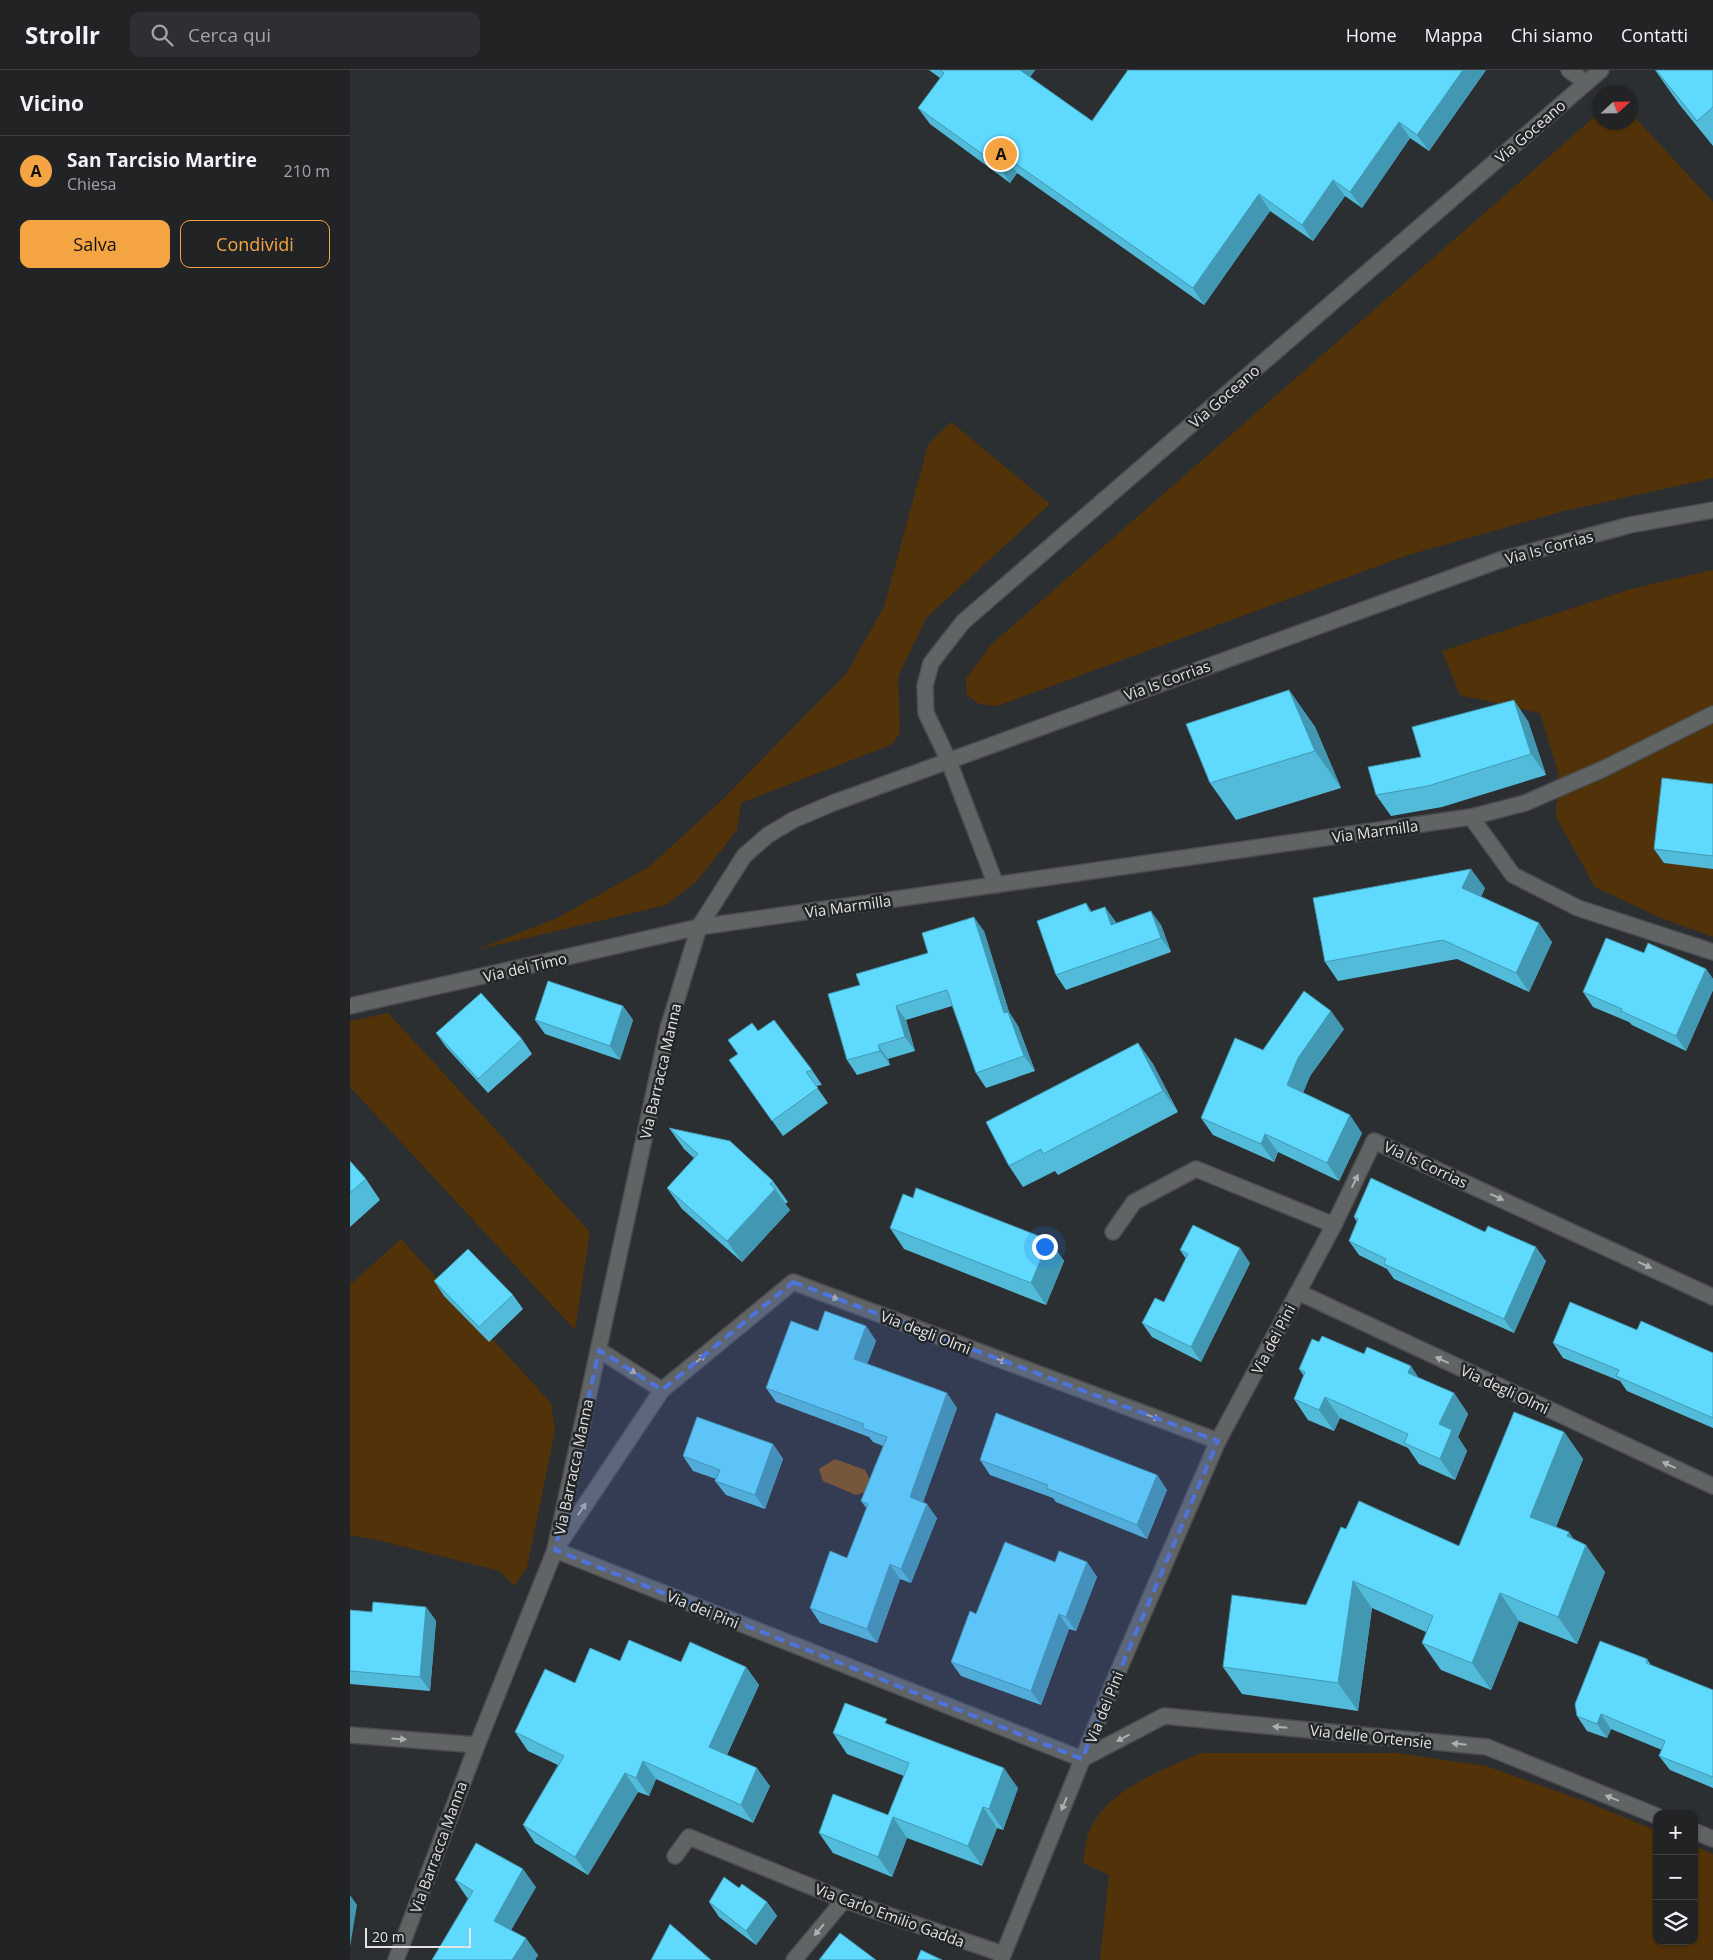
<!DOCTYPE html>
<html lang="it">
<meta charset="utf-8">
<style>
body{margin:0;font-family:"Open Sans",sans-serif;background:#2d2f32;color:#f1f3f6}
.controls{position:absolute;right:15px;bottom:15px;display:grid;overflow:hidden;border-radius:10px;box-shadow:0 1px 4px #0004}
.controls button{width:45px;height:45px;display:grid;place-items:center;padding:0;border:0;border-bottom:1px solid #3e4042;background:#212325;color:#f1f3f6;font:25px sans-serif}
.compass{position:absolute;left:1243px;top:15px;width:45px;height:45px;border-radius:50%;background:#212325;box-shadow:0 1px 4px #0004;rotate:68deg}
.scale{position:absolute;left:15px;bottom:12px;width:106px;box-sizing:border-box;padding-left:5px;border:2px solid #e1e3e4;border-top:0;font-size:14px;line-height:18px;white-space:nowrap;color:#e1e3e4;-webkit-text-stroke:4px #222627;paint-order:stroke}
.you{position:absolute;left:694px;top:1176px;width:18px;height:18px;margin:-12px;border:4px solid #fff;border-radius:50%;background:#1a73e8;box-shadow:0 0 0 8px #1a73e833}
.badge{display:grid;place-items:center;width:32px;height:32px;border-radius:50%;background:#f4a443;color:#111;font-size:16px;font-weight:700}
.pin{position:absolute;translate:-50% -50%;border:2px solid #fff;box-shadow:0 1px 5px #0006}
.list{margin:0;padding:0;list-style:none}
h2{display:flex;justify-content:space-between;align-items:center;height:65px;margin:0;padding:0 20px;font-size:21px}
h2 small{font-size:16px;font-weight:400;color:#a2a4a7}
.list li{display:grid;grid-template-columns:32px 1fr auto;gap:15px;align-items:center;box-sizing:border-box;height:70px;padding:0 20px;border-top:1px solid #3e4042}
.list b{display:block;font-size:19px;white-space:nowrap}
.list p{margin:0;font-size:16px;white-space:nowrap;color:#a2a4a7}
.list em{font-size:16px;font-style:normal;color:#a2a4a7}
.actions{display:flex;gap:10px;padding:15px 20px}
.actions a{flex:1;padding:11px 0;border:1px solid #f4a443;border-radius:10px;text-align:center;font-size:18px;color:#f4a443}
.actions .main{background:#f4a443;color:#111}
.icon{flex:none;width:28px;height:28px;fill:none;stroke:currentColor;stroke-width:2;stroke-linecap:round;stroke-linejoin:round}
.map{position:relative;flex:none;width:1363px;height:1890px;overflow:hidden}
header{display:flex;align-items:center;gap:30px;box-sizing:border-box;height:70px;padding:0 25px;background:#212325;border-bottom:1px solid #3e4042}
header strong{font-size:24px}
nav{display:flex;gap:28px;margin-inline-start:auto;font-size:18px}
.search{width:350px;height:45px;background:#2d2f32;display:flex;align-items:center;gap:12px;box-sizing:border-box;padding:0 18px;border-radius:10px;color:#a2a4a7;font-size:19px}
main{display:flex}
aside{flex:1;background:#212325}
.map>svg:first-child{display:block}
</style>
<header>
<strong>Strollr</strong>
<div class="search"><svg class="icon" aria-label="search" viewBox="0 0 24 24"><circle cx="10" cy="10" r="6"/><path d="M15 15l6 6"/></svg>Cerca qui</div>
<nav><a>Home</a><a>Mappa</a><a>Chi siamo</a><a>Contatti</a></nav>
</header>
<main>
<aside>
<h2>Vicino<small></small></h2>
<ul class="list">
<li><span class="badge">A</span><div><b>San Tarcisio Martire</b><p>Chiesa</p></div><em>210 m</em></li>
</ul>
<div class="actions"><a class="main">Salva</a><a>Condividi</a></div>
</aside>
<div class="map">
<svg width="1363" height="1890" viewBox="0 0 1363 1890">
<rect width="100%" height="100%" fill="#2c2f31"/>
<g fill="#523208">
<path d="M1250 42V52H1280L1281 43 1363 132V408L1214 441 1058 485 647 636 629 634 617 625 616 608 642 574Z"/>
<path d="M601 352 700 434 576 548 548 607 550 662 543 674 391 733 387 760 346 812 316 835 126 880 207 848 299 797 373 729 496 604 534 537 578 375Z"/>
<path d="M1363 500V867L1311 848 1245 817 1206 747 1208 702 1190 643 1110 625 1092 581 1281 519Z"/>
<path d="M38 943 240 1162 225 1260 0 1017V951Z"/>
<path d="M51 1169 201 1333 205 1361 177 1497 164 1516 150 1501 32 1471 0 1465V1211L2 1213Z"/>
<path d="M852 1683H1047L1136 1696 1237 1732 1307 1761V1871H1344V1776L1363 1784V1890H750L759 1805 733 1793C735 1783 735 1771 739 1762 756 1720 813 1699 852 1683Z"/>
</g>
<path fill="#805115" d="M485 1389 515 1400 521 1412 515 1422 506 1425 473 1411 469 1399Z"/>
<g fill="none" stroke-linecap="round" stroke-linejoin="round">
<defs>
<g id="street">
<path d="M1219 0 1236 13"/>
<path d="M1121 747 1163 805 1228 838 1363 882"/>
<path d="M646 815 598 689 576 643 575 616 581 593 613 552 1251 0"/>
<path d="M0 936 349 857 1121 747 1175 733 1253 699 1363 644"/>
<path d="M763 1162 784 1132 846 1099 984 1155"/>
<path d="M948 1222 1363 1416"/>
<path d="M249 1280 312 1320"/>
<path d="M0 1665 127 1675"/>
<path d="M732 1689 205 1480 312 1320 443 1212 868 1371"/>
<path d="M732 1689 814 1646 1137 1677 1307 1746"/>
<path d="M1344 1761 1363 1769"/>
<path d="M325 1786 339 1767 494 1830 653 1884"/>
<path d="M444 1890 494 1830"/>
<path d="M651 1890 767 1604 868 1371 984 1155 1024 1071 1363 1227"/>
</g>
<path id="secondary" d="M46 1890 127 1675 205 1480 318 958 349 857 394 786 418 765 443 750 483 733 1150 490 1280 455 1363 440"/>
</defs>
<use href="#street" stroke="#4a4c4e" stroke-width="18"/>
<use href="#secondary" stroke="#4a4c4e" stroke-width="18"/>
<use href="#street" stroke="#606465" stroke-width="15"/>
<use href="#secondary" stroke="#606465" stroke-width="15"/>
</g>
<g fill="#52bbda">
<path d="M579 0H685L680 7 742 51 778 0H1136L1079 81 1060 68 1012 138 995 126 963 171 920 141 854 235 667 103 660 113 580 54 568 38 590 8Z"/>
<path d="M1305 0H1363V76L1329 34Z"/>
<path d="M939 620 965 657 991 718 886 750 860 713Z"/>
<path d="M1178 651 1196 705 1092 737 1041 746 1026 725 1071 687Z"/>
<path d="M1363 714V799L1314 793 1304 779Z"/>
<path d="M1135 818 1131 827 1202 872 1179 922 1107 889 988 911 975 892Z"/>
<path d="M736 833 742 842 755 837 766 854 811 855 821 882 716 920 706 905Z"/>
<path d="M634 861 659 942 668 956 685 1001 636 1018 626 1003 602 936 556 950 565 981 538 989 540 995 507 1005 497 990 510 915 578 883Z"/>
<path d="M1294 883 1356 899 1363 909V920L1336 981 1282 955 1279 952 1243 937 1233 922Z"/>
<path d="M273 936 283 950 270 990 195 964 185 950Z"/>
<path d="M994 959 960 1006 953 1023 1012 1063 989 1111 928 1082 924 1092 863 1065 851 1048 913 980Z"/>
<path d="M408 961 462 1000 472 1015 466 1016 478 1033 433 1066 379 990 388 984 378 970Z"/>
<path d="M86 963 172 969 182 984 138 1023 96 977Z"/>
<path d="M788 973 803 994 828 1042 708 1105 705 1101 673 1117 659 1096Z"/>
<path d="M319 1058 423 1111 438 1132 435 1134 440 1140 392 1192 332 1139 317 1118 345 1089 334 1079Z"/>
<path d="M0 1091 16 1109 30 1130 0 1157Z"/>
<path d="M563 1128 699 1170 714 1191 696 1235 554 1179 540 1158Z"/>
<path d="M1004 1147 1196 1191 1164 1263 1044 1209 1037 1199 1009 1185 999 1171 1007 1152Z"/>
<path d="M830 1180 900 1193 851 1292 802 1267 792 1253 814 1232 836 1189Z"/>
<path d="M84 1211 163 1225 173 1239 139 1272 94 1226Z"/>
<path d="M516 1256 526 1271 517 1294 607 1338 573 1432 587 1448 561 1513 550 1509 527 1573 470 1553 460 1538 497 1488 517 1439 511 1431 533 1376 523 1372 519 1367 426 1332 416 1318 468 1261Z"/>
<path d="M1287 1260 1363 1283V1358L1277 1321 1270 1311 1213 1288 1203 1273Z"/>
<path d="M969 1272 1069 1308 1104 1323 1118 1344 1108 1367 1117 1381 1105 1410 1069 1394 1058 1378 990 1348 984 1361 958 1350 944 1329 954 1306 949 1299Z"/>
<path d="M1214 1362 1233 1389 1206 1457 1223 1469 1255 1502 1227 1574 1169 1551 1141 1620 1091 1600 1072 1573 1076 1562 1022 1538 1008 1641 892 1624 873 1597 956 1535 996 1459 1109 1476Z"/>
<path d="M423 1374 433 1389 415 1439 376 1425 365 1411 366 1409 343 1401 333 1386Z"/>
<path d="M630 1390 807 1405 817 1420 797 1469 706 1432 703 1428 640 1405Z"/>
<path d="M705 1492H737L747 1507 726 1561 719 1559 691 1635 611 1606 601 1592 626 1544Z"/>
<path d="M76 1537 86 1551 80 1621 0 1614V1540L22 1542Z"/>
<path d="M1297 1589 1301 1595 1363 1620V1718L1320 1700 1309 1686 1312 1680 1261 1659 1257 1668 1237 1661 1227 1646Z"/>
<path d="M270 1591 331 1592 396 1597 409 1615 377 1685 420 1716 403 1753 306 1709 299 1726 288 1722 238 1805 185 1773 173 1755 208 1695 178 1681 165 1662 225 1613Z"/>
<path d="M541 1655 668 1718 653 1760 647 1758 632 1796 557 1768 542 1807 483 1783 469 1763 538 1745 554 1706 497 1684 483 1663Z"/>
<path d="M105 1810 186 1817 161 1860 188 1885 185 1890H82L118 1829Z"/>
<path d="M389 1818 417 1832 427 1846 406 1875 369 1847 359 1832Z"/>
</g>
<g fill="#4298b2">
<path d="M667 0H685L676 13Z"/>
<path d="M1113 0H1136L1079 81 1067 65Z"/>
<path d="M1049 52 1060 68 1012 138 1000 122Z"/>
<path d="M656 87 667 103 660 113 649 96Z"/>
<path d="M983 110 995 126 963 171 952 155Z"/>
<path d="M909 124 920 141 854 235 843 218Z"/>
<path d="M939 620 965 657 991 718 965 681Z"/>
<path d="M1164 630 1178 651 1196 705 1181 684Z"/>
<path d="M1121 799 1135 818 1126 837 1112 818Z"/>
<path d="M755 837 766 852 771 870 761 855Z"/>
<path d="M801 841 811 855 821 882 811 868Z"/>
<path d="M624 847 634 861 659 942 668 956 685 1001 674 986 654 943Z"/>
<path d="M1189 853 1202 872 1179 922 1166 903Z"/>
<path d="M1356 899 1363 909V920L1336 981 1326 966Z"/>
<path d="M273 936 283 950 270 990 260 976Z"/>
<path d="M546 936 556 950 565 981 555 967Z"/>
<path d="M981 941 994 959 960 1006 949 1032 937 1015 948 988Z"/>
<path d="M788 973 803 994 828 1042 813 1021Z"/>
<path d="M528 975 538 989 540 995 530 981Z"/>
<path d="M1000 1045 1012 1063 989 1111 977 1093Z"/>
<path d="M915 1064 928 1082 924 1092 911 1074Z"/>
<path d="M425 1119 440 1140 392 1192 377 1171Z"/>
<path d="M699 1170 714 1191 696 1235 681 1213Z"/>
<path d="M1186 1177 1196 1191 1164 1263 1154 1249Z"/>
<path d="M890 1178 900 1193 851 1292 841 1277Z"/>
<path d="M516 1256 526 1271 514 1303 504 1289Z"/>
<path d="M1061 1296 1075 1317 1058 1303Z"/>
<path d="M597 1323 607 1338 570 1441 560 1427Z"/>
<path d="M1104 1323 1118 1344 1108 1367 1117 1381 1105 1410 1090 1389 1089 1354Z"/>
<path d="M975 1327 990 1348 984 1361 969 1340Z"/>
<path d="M1214 1362 1233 1389 1199 1474 1180 1447Z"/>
<path d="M423 1374 433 1389 415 1439 405 1425Z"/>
<path d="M807 1405 817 1420 797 1469 787 1455Z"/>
<path d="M577 1434 587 1448 561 1513 551 1499Z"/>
<path d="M1219 1462 1233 1483 1236 1475 1255 1502 1227 1574 1208 1547 1217 1466Z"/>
<path d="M737 1492 747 1507 726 1561 716 1547Z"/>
<path d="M540 1494 550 1509 527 1573 517 1559Z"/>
<path d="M1003 1511 1022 1538 1008 1641 988 1613Z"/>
<path d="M1150 1523 1169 1551 1141 1620 1122 1593Z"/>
<path d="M76 1537 86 1551 80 1621 70 1607Z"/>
<path d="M709 1544 719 1559 691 1635 681 1621Z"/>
<path d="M396 1597 409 1615 372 1695 359 1677Z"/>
<path d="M1251 1644 1261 1659 1257 1668 1247 1654Z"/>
<path d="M293 1691 306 1709 299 1726 286 1708Z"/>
<path d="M407 1698 420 1716 403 1753 391 1735Z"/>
<path d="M654 1698 668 1718 653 1760 639 1739Z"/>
<path d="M275 1703 288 1722 238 1805 225 1787Z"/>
<path d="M633 1737 647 1758 632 1796 618 1776Z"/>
<path d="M543 1747 557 1768 542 1807 528 1787Z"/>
<path d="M173 1799 186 1817 156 1869 144 1851Z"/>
<path d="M0 1825 7 1835 0 1877Z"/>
<path d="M417 1832 427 1846 406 1875 396 1861Z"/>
<path d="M176 1868 188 1885 185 1890H162Z"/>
</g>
<g fill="#5fd9fe" stroke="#4298b2">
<path d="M590 0H670L742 51 778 0H1113L1067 65 1049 52 1000 122 983 110 952 155 909 124 843 218 656 87 649 96 568 38 594 3Z"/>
<path d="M1306 0H1363V37L1347 51Z"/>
<path d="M939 620 965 681 860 713 836 654Z"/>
<path d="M1164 630 1181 684 1078 716 1026 725 1018 697 1071 687 1062 657Z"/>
<path d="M1312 708 1363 714V786L1304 779Z"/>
<path d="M1121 799 1112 818 1189 853 1166 903 1093 870 975 892 963 828Z"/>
<path d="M736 833 740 842 755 837 761 855 801 841 811 868 706 905 687 851Z"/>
<path d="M624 847 654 943 658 942 674 986 626 1003 597 920 546 936 555 967 528 975 530 981 497 990 478 924 510 915 506 904 578 883 572 863Z"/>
<path d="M1256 868 1294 883 1298 873 1356 899 1326 966 1271 941 1272 939 1233 922Z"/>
<path d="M198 911 273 936 260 976 185 950Z"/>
<path d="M954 921 981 941 948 988 937 1015 1000 1045 977 1093 915 1064 911 1074 851 1048 885 968 913 980Z"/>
<path d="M131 923 172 969 128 1009 86 963Z"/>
<path d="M424 950 462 1000 456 1002 468 1018 422 1051 379 990 388 984 378 970 402 953 408 961Z"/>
<path d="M788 973 813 1021 693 1084 691 1079 659 1096 636 1052Z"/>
<path d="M319 1058 380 1071 423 1111 420 1114 425 1119 377 1171 317 1118 348 1084Z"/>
<path d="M0 1091 16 1109 0 1123Z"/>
<path d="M1021 1108 1135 1162 1138 1156 1186 1177 1154 1249 1034 1194 1036 1189 999 1171 1008 1149 1004 1147Z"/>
<path d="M566 1118 699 1170 681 1213 540 1158 553 1124 563 1128Z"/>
<path d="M843 1155 890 1178 841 1277 792 1253 805 1228 814 1232 838 1184 830 1180Z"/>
<path d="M118 1179 163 1225 129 1257 84 1211Z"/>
<path d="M1220 1232 1287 1260 1291 1251 1363 1283V1348L1266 1306 1269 1300 1203 1273Z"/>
<path d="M475 1241 516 1256 504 1289 597 1323 560 1427 577 1434 551 1499 540 1494 517 1559 460 1538 480 1481 497 1488 518 1434 511 1431 537 1367 512 1358 514 1354 416 1318 441 1251 468 1261Z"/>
<path d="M972 1266 1014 1284 1017 1277 1061 1296 1058 1303 1104 1323 1089 1354 1102 1360 1090 1389 1054 1373 1058 1364 975 1327 969 1340 944 1329 955 1302 949 1299 962 1269 969 1272Z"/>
<path d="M1164 1342 1214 1362 1180 1447 1219 1462 1217 1466 1236 1475 1208 1547 1150 1523 1122 1593 1072 1573 1083 1546 1003 1511 988 1613 873 1597 882 1525 956 1535 991 1457 996 1459 1009 1431 1109 1476Z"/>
<path d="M646 1343 807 1405 787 1455 696 1418 698 1415 630 1390Z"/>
<path d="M347 1347 423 1374 405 1425 365 1411 370 1400 333 1386Z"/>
<path d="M655 1472 705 1492 709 1481 737 1492 716 1547 709 1544 681 1621 601 1592 620 1541 626 1544Z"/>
<path d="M23 1532 76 1537 70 1607 0 1601V1540L22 1542Z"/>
<path d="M279 1570 331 1592 340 1572 396 1597 359 1677 407 1698 391 1735 293 1691 286 1708 275 1703 225 1787 173 1755 214 1686 165 1662 195 1599 225 1613 240 1578 270 1591Z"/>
<path d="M1250 1571 1297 1589 1296 1593 1363 1620V1707L1309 1686 1315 1671 1251 1644 1247 1654 1227 1646 1225 1634Z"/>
<path d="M495 1633 537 1649 535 1653 654 1698 639 1739 633 1737 618 1776 543 1747 528 1787 469 1763 483 1724 538 1745 559 1693 483 1663Z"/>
<path d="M126 1773 173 1799 144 1851 176 1868 162 1890H82L123 1821 105 1810Z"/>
<path d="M374 1807 389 1818 392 1814 417 1832 396 1861 359 1832Z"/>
<path d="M320 1854 361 1890H301Z"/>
<path d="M490 1863 526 1890H469Z"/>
<path d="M571 1880 592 1890H567Z"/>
</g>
<defs><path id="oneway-solid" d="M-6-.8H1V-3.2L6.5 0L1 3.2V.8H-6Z" transform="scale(1.25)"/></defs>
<g fill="#adb0b1">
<use href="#oneway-solid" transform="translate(1005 1111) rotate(-64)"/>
<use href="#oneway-solid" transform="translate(1147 1127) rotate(25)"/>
<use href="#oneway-solid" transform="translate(1295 1195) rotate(25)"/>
<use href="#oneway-solid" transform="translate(482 1227) rotate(21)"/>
<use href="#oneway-solid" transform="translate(350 1289) rotate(-40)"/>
<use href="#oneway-solid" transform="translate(650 1290) rotate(21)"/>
<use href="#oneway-solid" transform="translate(1092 1290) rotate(-155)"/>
<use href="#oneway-solid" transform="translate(280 1300) rotate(32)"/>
<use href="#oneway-solid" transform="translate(803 1347) rotate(20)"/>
<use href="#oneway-solid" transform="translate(1319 1395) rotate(-155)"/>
<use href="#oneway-solid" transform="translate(232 1439) rotate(-56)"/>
<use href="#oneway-solid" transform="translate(930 1657) rotate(-175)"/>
<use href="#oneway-solid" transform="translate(773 1668) rotate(152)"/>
<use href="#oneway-solid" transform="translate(49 1669) rotate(4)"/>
<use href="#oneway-solid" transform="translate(1109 1674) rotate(-174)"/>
<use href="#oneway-solid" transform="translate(1262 1728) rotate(-158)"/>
<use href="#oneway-solid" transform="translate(714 1734) rotate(112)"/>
<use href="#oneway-solid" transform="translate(469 1860) rotate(130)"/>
</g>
<path fill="#4e73db" fill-opacity="0.2" stroke="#4e73db" stroke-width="4" stroke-dasharray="10 6" stroke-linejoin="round" d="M443 1212 868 1371 732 1689 205 1480 249 1280 312 1320Z"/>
<g text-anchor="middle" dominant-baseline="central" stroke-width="5" stroke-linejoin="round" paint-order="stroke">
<g font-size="15" fill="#e1e3e4" stroke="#222627">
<text transform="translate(1180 61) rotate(-41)">Via Goceano</text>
<text transform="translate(874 326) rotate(-41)">Via Goceano</text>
<text transform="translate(1199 477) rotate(-15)">Via Is Corrias</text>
<text transform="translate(817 610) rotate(-20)">Via Is Corrias</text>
<text transform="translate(1025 761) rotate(-8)">Via Marmilla</text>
<text transform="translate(498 836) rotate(-8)">Via Marmilla</text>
<text transform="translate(175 897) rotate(-13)">Via del Timo</text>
<text transform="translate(310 1001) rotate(-77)">Via Barracca Manna</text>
<text transform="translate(1076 1094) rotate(25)">Via Is Corrias</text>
<text transform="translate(576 1262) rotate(21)">Via degli Olmi</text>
<text transform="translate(923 1269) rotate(-62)">Via dei Pini</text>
<text transform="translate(1155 1319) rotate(25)">Via degli Olmi</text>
<text transform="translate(223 1397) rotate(-78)">Via Barracca Manna</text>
<text transform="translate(353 1539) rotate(22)">Via dei Pini</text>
<text transform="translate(754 1637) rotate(-68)">Via dei Pini</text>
<text transform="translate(1021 1666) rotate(6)">Via delle Ortensie</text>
<text transform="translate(88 1777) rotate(-70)">Via Barracca Manna</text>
<text transform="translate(540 1845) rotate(20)">Via Carlo Emilio Gadda</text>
</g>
</g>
</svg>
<div class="controls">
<button>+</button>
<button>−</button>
<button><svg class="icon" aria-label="layers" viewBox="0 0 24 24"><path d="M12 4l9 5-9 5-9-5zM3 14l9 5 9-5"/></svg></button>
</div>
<svg class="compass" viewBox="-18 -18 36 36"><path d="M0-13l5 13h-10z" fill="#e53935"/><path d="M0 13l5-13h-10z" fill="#a2a4a7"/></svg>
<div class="scale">20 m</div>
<div class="you"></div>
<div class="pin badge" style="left:651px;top:84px">A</div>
</div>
</main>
